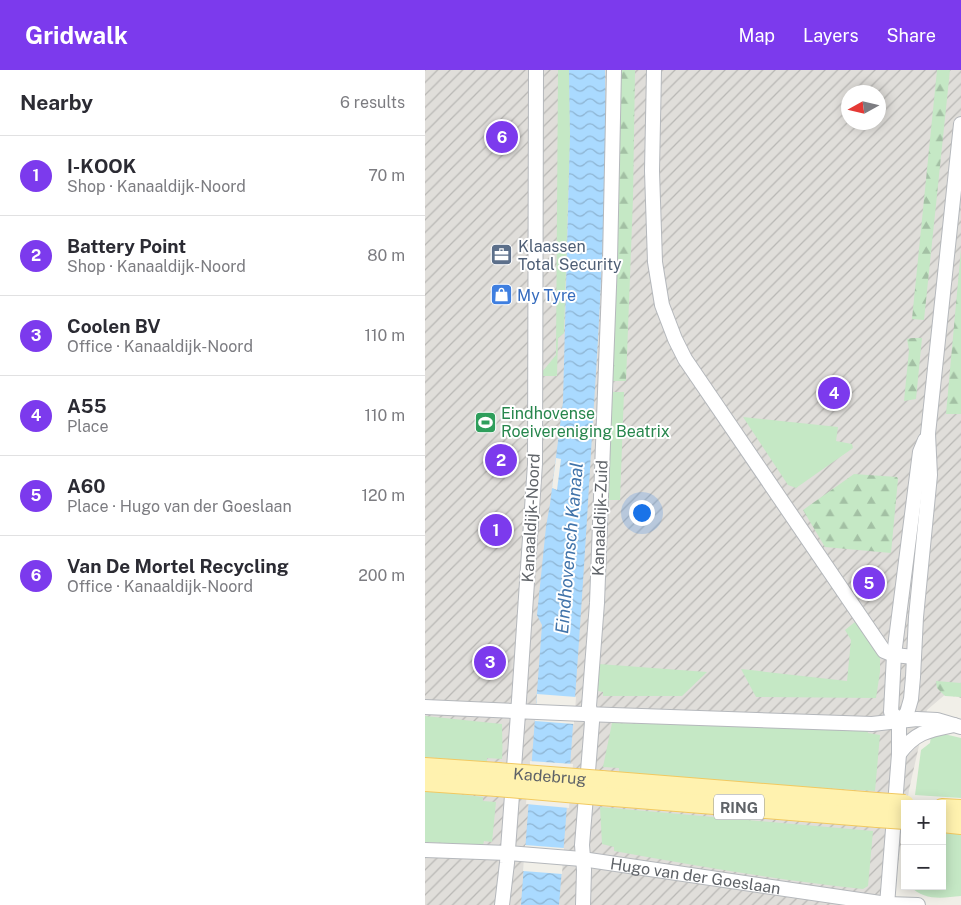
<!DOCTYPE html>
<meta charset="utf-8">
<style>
body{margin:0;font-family:"Public Sans",sans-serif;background:#f7f7f7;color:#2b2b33}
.controls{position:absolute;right:15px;bottom:15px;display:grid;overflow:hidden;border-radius:0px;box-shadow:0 2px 12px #0003}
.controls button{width:45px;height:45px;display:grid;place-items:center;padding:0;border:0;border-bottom:1px solid #e1e1e2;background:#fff;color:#2b2b33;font:25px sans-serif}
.compass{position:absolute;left:416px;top:15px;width:45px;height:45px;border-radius:50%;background:#fff;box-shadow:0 2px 12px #0003;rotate:262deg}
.you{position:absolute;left:216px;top:442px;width:18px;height:18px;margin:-12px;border:4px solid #fff;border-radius:50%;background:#1a73e8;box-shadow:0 0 0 8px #1a73e833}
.badge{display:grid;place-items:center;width:32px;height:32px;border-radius:50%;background:#7c3aed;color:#fff;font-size:16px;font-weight:700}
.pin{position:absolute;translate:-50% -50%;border:2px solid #fff;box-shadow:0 1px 5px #0006}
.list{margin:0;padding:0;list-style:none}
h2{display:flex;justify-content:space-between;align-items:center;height:65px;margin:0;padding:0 20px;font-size:21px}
h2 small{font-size:16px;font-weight:400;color:#7c7c81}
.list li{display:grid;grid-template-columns:32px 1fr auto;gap:15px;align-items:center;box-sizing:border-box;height:80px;padding:0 20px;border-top:1px solid #e1e1e2}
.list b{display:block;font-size:19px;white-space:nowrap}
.list p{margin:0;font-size:16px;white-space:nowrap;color:#7c7c81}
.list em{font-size:16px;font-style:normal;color:#7c7c81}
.map{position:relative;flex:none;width:536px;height:835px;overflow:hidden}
header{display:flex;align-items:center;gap:30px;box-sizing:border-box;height:70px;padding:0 25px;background:#7c3aed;color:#fff}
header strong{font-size:24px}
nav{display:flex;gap:28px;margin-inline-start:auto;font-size:18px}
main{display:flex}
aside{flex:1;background:#fff}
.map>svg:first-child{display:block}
</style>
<header>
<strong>Gridwalk</strong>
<nav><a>Map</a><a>Layers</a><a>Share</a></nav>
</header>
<main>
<aside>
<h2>Nearby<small>6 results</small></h2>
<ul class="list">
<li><span class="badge">1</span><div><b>I-KOOK</b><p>Shop · Kanaaldijk-Noord</p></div><em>70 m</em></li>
<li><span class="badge">2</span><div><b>Battery Point</b><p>Shop · Kanaaldijk-Noord</p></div><em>80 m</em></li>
<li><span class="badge">3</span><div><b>Coolen BV</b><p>Office · Kanaaldijk-Noord</p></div><em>110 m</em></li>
<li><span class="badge">4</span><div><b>A55</b><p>Place</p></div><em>110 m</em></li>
<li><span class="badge">5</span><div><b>A60</b><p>Place · Hugo van der Goeslaan</p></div><em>120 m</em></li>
<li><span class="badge">6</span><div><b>Van De Mortel Recycling</b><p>Office · Kanaaldijk-Noord</p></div><em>200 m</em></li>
</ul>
</aside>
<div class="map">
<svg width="536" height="835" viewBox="0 0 536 835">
<defs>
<pattern id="industrial-furrows" width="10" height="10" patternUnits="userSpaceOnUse" patternTransform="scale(1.25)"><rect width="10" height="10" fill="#e0deda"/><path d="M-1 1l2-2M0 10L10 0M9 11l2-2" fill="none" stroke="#b9b8b5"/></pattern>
<pattern id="forest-firs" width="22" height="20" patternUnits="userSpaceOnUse" patternTransform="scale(1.25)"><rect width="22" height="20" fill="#c5e8c5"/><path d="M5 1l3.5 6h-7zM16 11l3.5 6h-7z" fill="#a3c0a4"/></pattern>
<pattern id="water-waves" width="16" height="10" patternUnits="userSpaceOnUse" patternTransform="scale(1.25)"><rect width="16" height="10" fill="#aadaff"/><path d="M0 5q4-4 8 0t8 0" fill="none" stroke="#8eb4d2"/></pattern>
</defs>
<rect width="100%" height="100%" fill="#f1efe8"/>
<path fill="url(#industrial-furrows)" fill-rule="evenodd" d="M0 0H536V628L522 623 502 640 484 720 467 835H0ZM423 22H453V52H423Z"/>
<g fill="#c5e8c5">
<path d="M133 0H144L145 66 139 263 133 268 132 306H116L117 302 131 285Z"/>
<path d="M184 322H199L195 430H180Z"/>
<path d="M318 347 413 357 411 371 427 374 428 378 371 418 363 415Z"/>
<path d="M430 552 434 553 455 584V602L451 628 331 627 316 599 422 611 426 570 420 560Z"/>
<path d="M174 594 282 602 257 626H178V622L173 621Z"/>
<path d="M0 646 77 654C77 666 78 677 77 689L62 688V692L0 687Z"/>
<path d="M187 653 442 659 443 663 455 665 450 721 194 706V698L178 697Z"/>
<path d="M519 664 536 668V728L490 725 496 680 505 673 506 666Z"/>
<path d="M0 720 58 727V731L71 732 67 772 59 771 58 775 0 772Z"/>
<path d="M175 737 448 761 443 816 438 819C354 810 272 796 189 781V777L177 774Z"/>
<path d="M517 763 536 764V826C517 828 499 831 485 816H517Z"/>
</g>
<g fill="url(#forest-firs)">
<path d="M194 0H210L208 128 201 311H184Z"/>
<path d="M512 0H525L499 250 487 249Z"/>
<path d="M536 179V344H521Z"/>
<path d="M487 268H497L491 329 479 331 484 280 482 269Z"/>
<path d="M429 404 472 407 473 409 466 483 400 477 378 440Z"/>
<path d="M511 611 536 613V627L520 626 512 618Z"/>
</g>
<path fill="url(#water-waves)" d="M144 0H180C182 122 175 244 167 365 158 522 147 679 134 835H96L117 555 112 545 121 457 125 434 138 332 145 66Z"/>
<g fill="#f1efe8">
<path d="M131 388 136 389 132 420 127 418Z"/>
<path d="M112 624 151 627 149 654 110 651Z"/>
<path d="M105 691 148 694 144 738 101 734Z"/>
<path d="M100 775 139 778 137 804 98 801Z"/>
</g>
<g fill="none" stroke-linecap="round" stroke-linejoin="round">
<defs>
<g id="minor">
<path d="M229 0 227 101 230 192 237 235 250 269 260 289 459 581 469 585 489 587"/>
<path d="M0 637 159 644 447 654 492 649 512 650 536 657"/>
<path d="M474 651 482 643 486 629 488 607 491 547 505 405 503 364 536 54"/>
<path d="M474 651 466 642 469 585 495 382 500 370"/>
<path d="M474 684C490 662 504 660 529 655"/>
<path id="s1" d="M0 780 83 783 157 789 462 834 493 835"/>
<path d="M77 835 82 793 94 630 110 394 111 0"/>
<path d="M158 835 159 800 157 775 167 652 164 636 172 533 176 427 185 191 189 0"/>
<path d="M462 835 474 684V651"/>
</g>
<g id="major">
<path d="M0 697 73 702"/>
<path d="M177 710 452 732"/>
<path d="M0 712 72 717"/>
<path d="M176 726 452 748"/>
<path d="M517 738 536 739"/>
<path d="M517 753 536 755"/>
</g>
</defs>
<use href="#minor" stroke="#b5b8bc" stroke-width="16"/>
<use href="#major" stroke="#f2c960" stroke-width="20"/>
<use href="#minor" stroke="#fff" stroke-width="14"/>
<use href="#major" stroke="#fff2af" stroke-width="18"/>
<defs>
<g id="major-bridge">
<path id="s2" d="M73 702 177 710"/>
<path d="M72 717 176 726"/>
<path d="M452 732 480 734"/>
<path d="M452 748 480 750"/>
</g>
</defs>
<use href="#major-bridge" stroke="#f2c960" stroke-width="20" stroke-linecap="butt"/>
<use href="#major-bridge" stroke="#fff2af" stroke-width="18"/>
</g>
<defs>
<symbol id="office-square" viewBox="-11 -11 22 22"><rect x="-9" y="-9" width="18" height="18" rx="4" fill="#5c6f8a" stroke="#fff"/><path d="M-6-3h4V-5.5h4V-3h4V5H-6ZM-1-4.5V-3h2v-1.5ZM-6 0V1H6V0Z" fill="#fff"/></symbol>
<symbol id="shop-square" viewBox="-11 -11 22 22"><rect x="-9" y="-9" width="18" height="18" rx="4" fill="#3f7fe0" stroke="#fff"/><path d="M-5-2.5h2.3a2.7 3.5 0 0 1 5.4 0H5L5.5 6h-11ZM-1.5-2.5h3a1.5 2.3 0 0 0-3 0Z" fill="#fff"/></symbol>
<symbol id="stadium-square" viewBox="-11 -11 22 22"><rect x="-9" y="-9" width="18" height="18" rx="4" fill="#2e9e5b" stroke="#fff"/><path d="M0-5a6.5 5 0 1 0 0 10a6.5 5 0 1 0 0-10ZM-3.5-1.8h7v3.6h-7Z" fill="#fff"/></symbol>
</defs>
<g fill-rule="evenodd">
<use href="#office-square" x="64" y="172" width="25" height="25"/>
<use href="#shop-square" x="64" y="212" width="25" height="25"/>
<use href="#stadium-square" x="48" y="340" width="25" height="25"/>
</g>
<g text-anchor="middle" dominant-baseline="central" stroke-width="4" stroke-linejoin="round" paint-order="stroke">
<rect fill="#fff" stroke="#8f9295" stroke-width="1" x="289" y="724.5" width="50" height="25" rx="4"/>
<g font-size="15" font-weight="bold" fill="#5f6368">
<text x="314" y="737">RING</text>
</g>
<g font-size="16" fill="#4e5e75" stroke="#fff" text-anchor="start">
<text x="93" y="176">Klaassen<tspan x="93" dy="18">Total Security</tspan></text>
</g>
<g font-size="16" fill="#366cbe" stroke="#fff" text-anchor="start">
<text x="92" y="225">My Tyre</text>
</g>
<g font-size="16" fill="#27864d" stroke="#fff" text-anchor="start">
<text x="76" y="343">Eindhovense<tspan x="76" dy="18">Roeivereniging Beatrix</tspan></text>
</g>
<g font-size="16" fill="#5f6368" stroke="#fff">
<text transform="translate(106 448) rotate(-87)">Kanaaldijk-Noord</text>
<text transform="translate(175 448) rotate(-88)">Kanaaldijk-Zuid</text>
<text stroke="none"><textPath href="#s2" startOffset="52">Kadebrug</textPath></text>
<text stroke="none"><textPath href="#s1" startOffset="272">Hugo van der Goeslaan</textPath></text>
</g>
<g font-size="18" font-style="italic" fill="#4174aa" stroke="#fff">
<text transform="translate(144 478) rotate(-85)">Eindhovensch Kanaal</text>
</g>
</g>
</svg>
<div class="controls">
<button>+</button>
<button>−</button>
</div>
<svg class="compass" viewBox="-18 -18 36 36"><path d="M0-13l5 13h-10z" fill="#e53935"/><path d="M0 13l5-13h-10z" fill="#7c7c81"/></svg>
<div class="you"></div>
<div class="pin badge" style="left:71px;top:460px">1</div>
<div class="pin badge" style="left:76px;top:390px">2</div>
<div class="pin badge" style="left:65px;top:592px">3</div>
<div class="pin badge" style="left:409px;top:323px">4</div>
<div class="pin badge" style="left:444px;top:513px">5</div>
<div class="pin badge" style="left:77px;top:67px">6</div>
</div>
</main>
